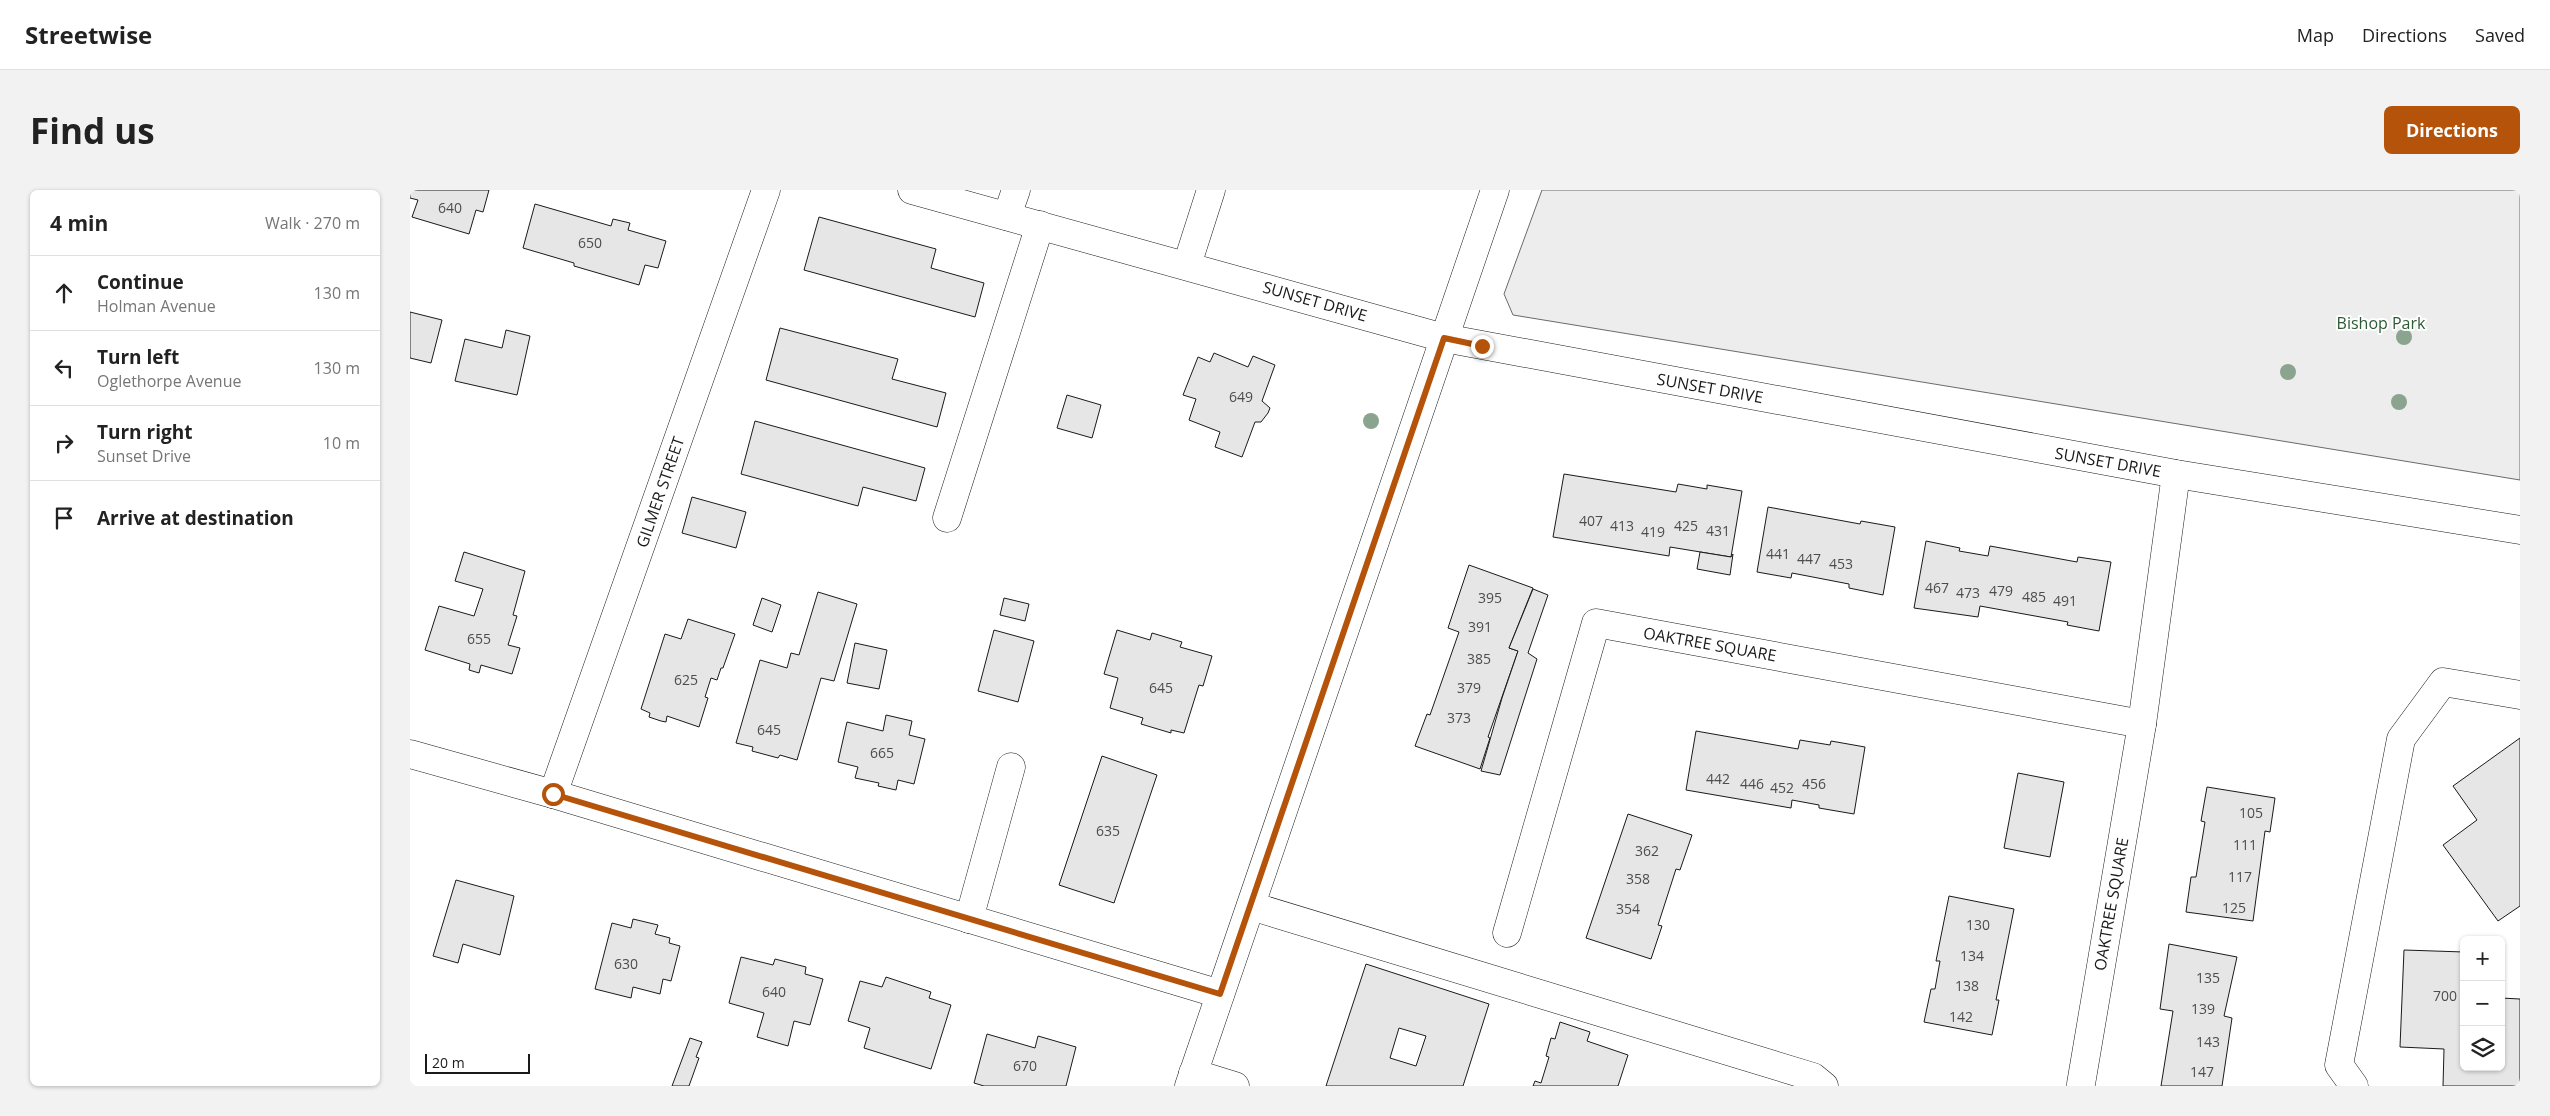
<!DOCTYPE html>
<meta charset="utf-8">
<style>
body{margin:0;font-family:"Open Sans",sans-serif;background:#f2f2f2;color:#222}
.controls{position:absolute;right:15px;bottom:15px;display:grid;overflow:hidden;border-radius:8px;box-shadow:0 1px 4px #0004}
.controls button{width:45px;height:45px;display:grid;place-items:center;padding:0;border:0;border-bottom:1px solid #e0e0e0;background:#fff;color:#222;font:25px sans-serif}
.scale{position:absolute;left:15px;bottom:12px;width:105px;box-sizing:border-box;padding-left:5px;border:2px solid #1a1a1a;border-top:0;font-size:14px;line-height:18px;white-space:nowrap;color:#1a1a1a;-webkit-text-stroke:4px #fff;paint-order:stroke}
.stop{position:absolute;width:15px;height:15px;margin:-11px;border:4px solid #b45309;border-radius:50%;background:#fff}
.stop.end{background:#b45309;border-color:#fff;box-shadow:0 1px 5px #0008}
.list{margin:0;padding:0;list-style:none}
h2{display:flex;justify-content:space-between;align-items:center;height:65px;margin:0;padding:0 20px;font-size:21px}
h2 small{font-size:16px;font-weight:400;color:#767676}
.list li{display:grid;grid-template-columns:32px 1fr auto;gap:15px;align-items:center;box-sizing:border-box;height:75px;padding:0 20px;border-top:1px solid #e0e0e0}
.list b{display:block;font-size:19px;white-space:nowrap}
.list p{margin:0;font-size:16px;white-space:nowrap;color:#767676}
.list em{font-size:16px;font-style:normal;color:#767676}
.icon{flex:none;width:28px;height:28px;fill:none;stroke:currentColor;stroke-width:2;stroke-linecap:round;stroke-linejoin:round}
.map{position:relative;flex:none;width:2110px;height:896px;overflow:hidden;border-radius:8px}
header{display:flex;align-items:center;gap:30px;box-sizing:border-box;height:70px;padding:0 25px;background:#fff;border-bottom:1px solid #e0e0e0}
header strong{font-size:24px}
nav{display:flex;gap:28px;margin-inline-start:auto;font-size:18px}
.intro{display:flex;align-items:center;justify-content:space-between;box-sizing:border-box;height:120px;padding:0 30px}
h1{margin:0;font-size:35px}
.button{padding:12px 22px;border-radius:8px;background:#b45309;color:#fff;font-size:18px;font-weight:700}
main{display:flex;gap:30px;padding:0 30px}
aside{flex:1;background:#fff;border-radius:8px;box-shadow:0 1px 4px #0004}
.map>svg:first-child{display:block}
</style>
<header>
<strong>Streetwise</strong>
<nav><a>Map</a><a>Directions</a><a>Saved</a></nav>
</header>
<div class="intro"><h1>Find us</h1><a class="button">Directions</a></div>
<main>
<aside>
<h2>4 min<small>Walk · 270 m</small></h2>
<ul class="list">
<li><svg class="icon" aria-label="ahead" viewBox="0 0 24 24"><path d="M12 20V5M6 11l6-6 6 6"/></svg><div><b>Continue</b><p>Holman Avenue</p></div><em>130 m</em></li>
<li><svg class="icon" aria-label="left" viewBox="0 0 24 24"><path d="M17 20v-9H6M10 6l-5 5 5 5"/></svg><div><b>Turn left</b><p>Oglethorpe Avenue</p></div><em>130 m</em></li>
<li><svg class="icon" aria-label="right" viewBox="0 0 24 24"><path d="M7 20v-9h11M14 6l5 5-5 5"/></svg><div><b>Turn right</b><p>Sunset Drive</p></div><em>10 m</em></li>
<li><svg class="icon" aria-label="arrive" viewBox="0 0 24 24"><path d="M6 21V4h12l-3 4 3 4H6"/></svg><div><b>Arrive at destination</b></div></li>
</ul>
</aside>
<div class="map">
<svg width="2110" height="896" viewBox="0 0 2110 896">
<rect width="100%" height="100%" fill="#fff"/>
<path fill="#ededed" stroke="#6a6a6a" d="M1132 0H2110V290L1103 125 1094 104Z"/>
<g fill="#e6e6e6" stroke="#1a1a1a" fill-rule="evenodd">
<path d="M0 0H79L73 22 66 20 59 44 2 27 8 10 0 8Z"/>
<path d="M125 14 201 36 203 29 220 33 218 40 256 51 248 78 235 75 229 95 164 76V73L113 58Z"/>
<path d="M409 27 526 59 521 78 574 93 565 127 394 80Z"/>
<path d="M0 122 32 130 21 173 0 168Z"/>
<path d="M370 138 488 169 482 189 536 203 527 237 356 190Z"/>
<path d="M96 140 120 146 107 205 45 191 55 149 92 158Z"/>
<path d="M804 163 838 177 843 166 865 175 852 211 860 218 858 223 851 232H845L832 267 805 257 810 242 779 230 786 209 773 205 788 167 800 172Z"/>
<path d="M657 205 691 215 682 248 647 238Z"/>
<path d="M345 231 515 278 506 311 453 297 448 316 331 284Z"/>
<path d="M1154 284 1266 302 1268 294 1297 299V295L1332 301 1321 367 1260 357 1259 366 1143 347Z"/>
<path d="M282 307 336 322 326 358 272 343Z"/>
<path d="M1358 317 1450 334 1451 331 1485 337 1473 405 1439 398V394L1382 383 1381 388 1347 382Z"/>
<path d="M1516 351 1550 358 1549 361 1578 366 1580 356 1667 372 1668 367 1701 372 1689 441 1657 435 1658 432 1570 416 1568 427 1504 418Z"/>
<path d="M54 362 115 381 103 425 107 426 98 455 110 458 102 484 71 475 69 483 59 480 60 474 15 460 29 416 64 426 73 399 45 391Z"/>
<path d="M1290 362 1321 367 1323 364 1320 385 1287 379Z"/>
<path d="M1059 375 1123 398 1099 458 1108 461 1078 547 1080 548 1070 579 1005 556 1017 524 1020 525 1049 442 1038 438Z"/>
<path d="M1123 399 1138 405 1118 463 1127 469 1090 585 1071 581 1092 508 1108 461 1099 458Z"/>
<path d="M408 402 447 414 424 491 411 488 387 570 370 565 368 568 342 561 343 557 326 553 350 470 377 478 381 463 389 465Z"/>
<path d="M352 408 371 415 362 442 343 435Z"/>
<path d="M594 408 619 414 615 431 590 425Z"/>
<path d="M278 429 325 444 313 478H311L307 490 301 488 295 507 298 508 289 537 257 526 256 532 251 531 239 527 240 523 231 519 255 444 271 449Z"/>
<path d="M584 440 624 451 608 512 568 501Z"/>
<path d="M707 440 740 450 742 443 772 452 770 457 802 466 793 496 789 495 788 498 774 543 761 540V543L731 534 733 528 700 518 708 488 694 484Z"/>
<path d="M445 453 477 460 469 499 437 493Z"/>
<path d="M476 525 502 531 499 545 515 549 504 594 488 590 486 600 468 596 469 593 445 588 448 577 428 572 437 532 473 541Z"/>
<path d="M1286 541 1388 559 1390 550 1420 555 1421 551 1455 557 1444 624 1409 618V615L1382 610 1381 618 1276 600Z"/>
<path d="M2110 548V716L2088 731 2033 655 2067 630 2043 596Z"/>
<path d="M692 566 747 585 704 713 649 695Z"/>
<path d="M1608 583 1654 592 1640 667 1594 658Z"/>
<path d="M1797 597 1865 608 1860 642 1855 641 1843 731 1776 722 1781 687H1786L1795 632 1791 631Z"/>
<path d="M1218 624 1282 645 1270 680 1266 679 1248 735 1252 736 1241 769 1176 748Z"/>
<path d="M46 690 104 706 90 765 53 754 48 773 23 766Z"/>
<path d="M1539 706 1604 719 1586 810H1589L1582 845 1514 832 1521 799H1525L1530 771H1526Z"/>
<path d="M223 729 248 735 245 744 260 748 259 753 270 756 261 791 253 789 250 804 223 797 221 808 185 799 202 733 221 738Z"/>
<path d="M1759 754 1827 767 1814 826 1822 828 1812 896H1751L1763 821 1750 819Z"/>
<path d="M1994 760 2054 762V877H2091V808L2110 809V896H2033L2034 859 1990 857Z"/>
<path d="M331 767 363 775 365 769 396 777 395 784 413 789 400 835 384 831 378 856 347 847 354 823 319 813Z"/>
<path d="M956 774 1079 814 1053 896H916ZM989 838 1016 846 1006 876 980 868Z"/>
<path d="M476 787 521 802 519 808 541 815 521 879 454 858 460 838 438 831 450 791 472 797Z"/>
<path d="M1150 832 1180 842 1177 851 1218 865 1208 896H1123L1125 891 1131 893 1139 867 1136 866 1141 848 1145 849Z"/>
<path d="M577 844 625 858 628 846 666 857 656 896H574L564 893Z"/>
<path d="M280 848 292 852 286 867 289 868 279 896H262Z"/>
</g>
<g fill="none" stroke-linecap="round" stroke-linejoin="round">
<defs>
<g id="minor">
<path d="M502 0 1034 148 1766 284 2110 340"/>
<path d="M597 26 606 0"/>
<path d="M777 75 801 0"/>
<path d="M537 328 630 35"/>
<path d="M0 564 143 604 810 804"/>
<path d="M143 604 356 0"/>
<path d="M841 716 1403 887 1414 896"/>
<path d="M559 729 601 577"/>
<path d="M1097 743 1186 433 1732 534"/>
<path d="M783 883 825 896"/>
<path d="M1671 894 1732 534 1766 284"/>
<path d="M1944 896 1929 875 1991 549 2033 492 2110 505"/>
</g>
<path id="major" d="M779 896 1085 0"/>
</defs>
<use href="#minor" stroke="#1a1a1a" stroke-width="29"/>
<use href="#major" stroke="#1a1a1a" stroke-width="29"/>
<use href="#minor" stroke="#fff" stroke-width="28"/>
<use href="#major" stroke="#fff" stroke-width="28"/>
</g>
<g fill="#8aa48f">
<circle cx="1994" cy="147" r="8"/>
<circle cx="1878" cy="182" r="8"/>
<circle cx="1989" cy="212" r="8"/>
<circle cx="961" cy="231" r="8"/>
</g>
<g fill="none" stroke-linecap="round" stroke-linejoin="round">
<path stroke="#b45309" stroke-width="6" d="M143 604 810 804 1034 148 1072 156"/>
</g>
<g text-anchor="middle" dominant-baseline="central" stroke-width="4" stroke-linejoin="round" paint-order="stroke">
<g font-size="14" fill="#4d4d4d">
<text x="40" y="17">640</text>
<text x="180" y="52">650</text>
<text x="831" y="206">649</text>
<text x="1181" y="330">407</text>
<text x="1212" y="335">413</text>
<text x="1276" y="335">425</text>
<text x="1308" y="340">431</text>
<text x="1243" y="341">419</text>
<text x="1368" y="363">441</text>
<text x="1399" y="368">447</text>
<text x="1431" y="373">453</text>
<text x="1527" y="397">467</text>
<text x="1591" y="400">479</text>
<text x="1558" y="402">473</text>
<text x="1624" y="406">485</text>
<text x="1080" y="407">395</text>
<text x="1655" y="410">491</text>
<text x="1070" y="436">391</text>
<text x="69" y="448">655</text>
<text x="1069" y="468">385</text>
<text x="276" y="489">625</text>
<text x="751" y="497">645</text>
<text x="1059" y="497">379</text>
<text x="1049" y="527">373</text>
<text x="359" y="539">645</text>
<text x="472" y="562">665</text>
<text x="1308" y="588">442</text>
<text x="1342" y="593">446</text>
<text x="1404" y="593">456</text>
<text x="1372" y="597">452</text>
<text x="1841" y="622">105</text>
<text x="698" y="640">635</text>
<text x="1835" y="654">111</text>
<text x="1237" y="660">362</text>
<text x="1830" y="686">117</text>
<text x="1228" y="688">358</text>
<text x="1824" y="717">125</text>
<text x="1218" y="718">354</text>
<text x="1568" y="734">130</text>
<text x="1562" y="765">134</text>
<text x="216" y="773">630</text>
<text x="1798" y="787">135</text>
<text x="1557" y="795">138</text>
<text x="364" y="801">640</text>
<text x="2035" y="805">700</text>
<text x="1793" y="818">139</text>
<text x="1551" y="826">142</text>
<text x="1798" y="851">143</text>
<text x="615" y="875">670</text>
<text x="1792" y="881">147</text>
</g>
<g font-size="16" fill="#1a1a1a" stroke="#fff">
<text transform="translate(905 111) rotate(16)">SUNSET DRIVE</text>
<text transform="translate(1300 198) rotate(10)">SUNSET DRIVE</text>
<text transform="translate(1698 272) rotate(10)">SUNSET DRIVE</text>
<text transform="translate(250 302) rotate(-71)">GILMER STREET</text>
<text transform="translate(1300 454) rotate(10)">OAKTREE SQUARE</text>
<text transform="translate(1701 714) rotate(-80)">OAKTREE SQUARE</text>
</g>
<g font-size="16" fill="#2b5a34" stroke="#fff">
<text x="1971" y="133">Bishop Park</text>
</g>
</g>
</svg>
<div class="controls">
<button>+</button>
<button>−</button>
<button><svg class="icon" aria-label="layers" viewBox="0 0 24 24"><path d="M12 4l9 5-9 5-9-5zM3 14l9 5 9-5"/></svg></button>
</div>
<div class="scale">20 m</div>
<div class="stop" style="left:143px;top:604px"></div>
<div class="stop end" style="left:1072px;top:156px"></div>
</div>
</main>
